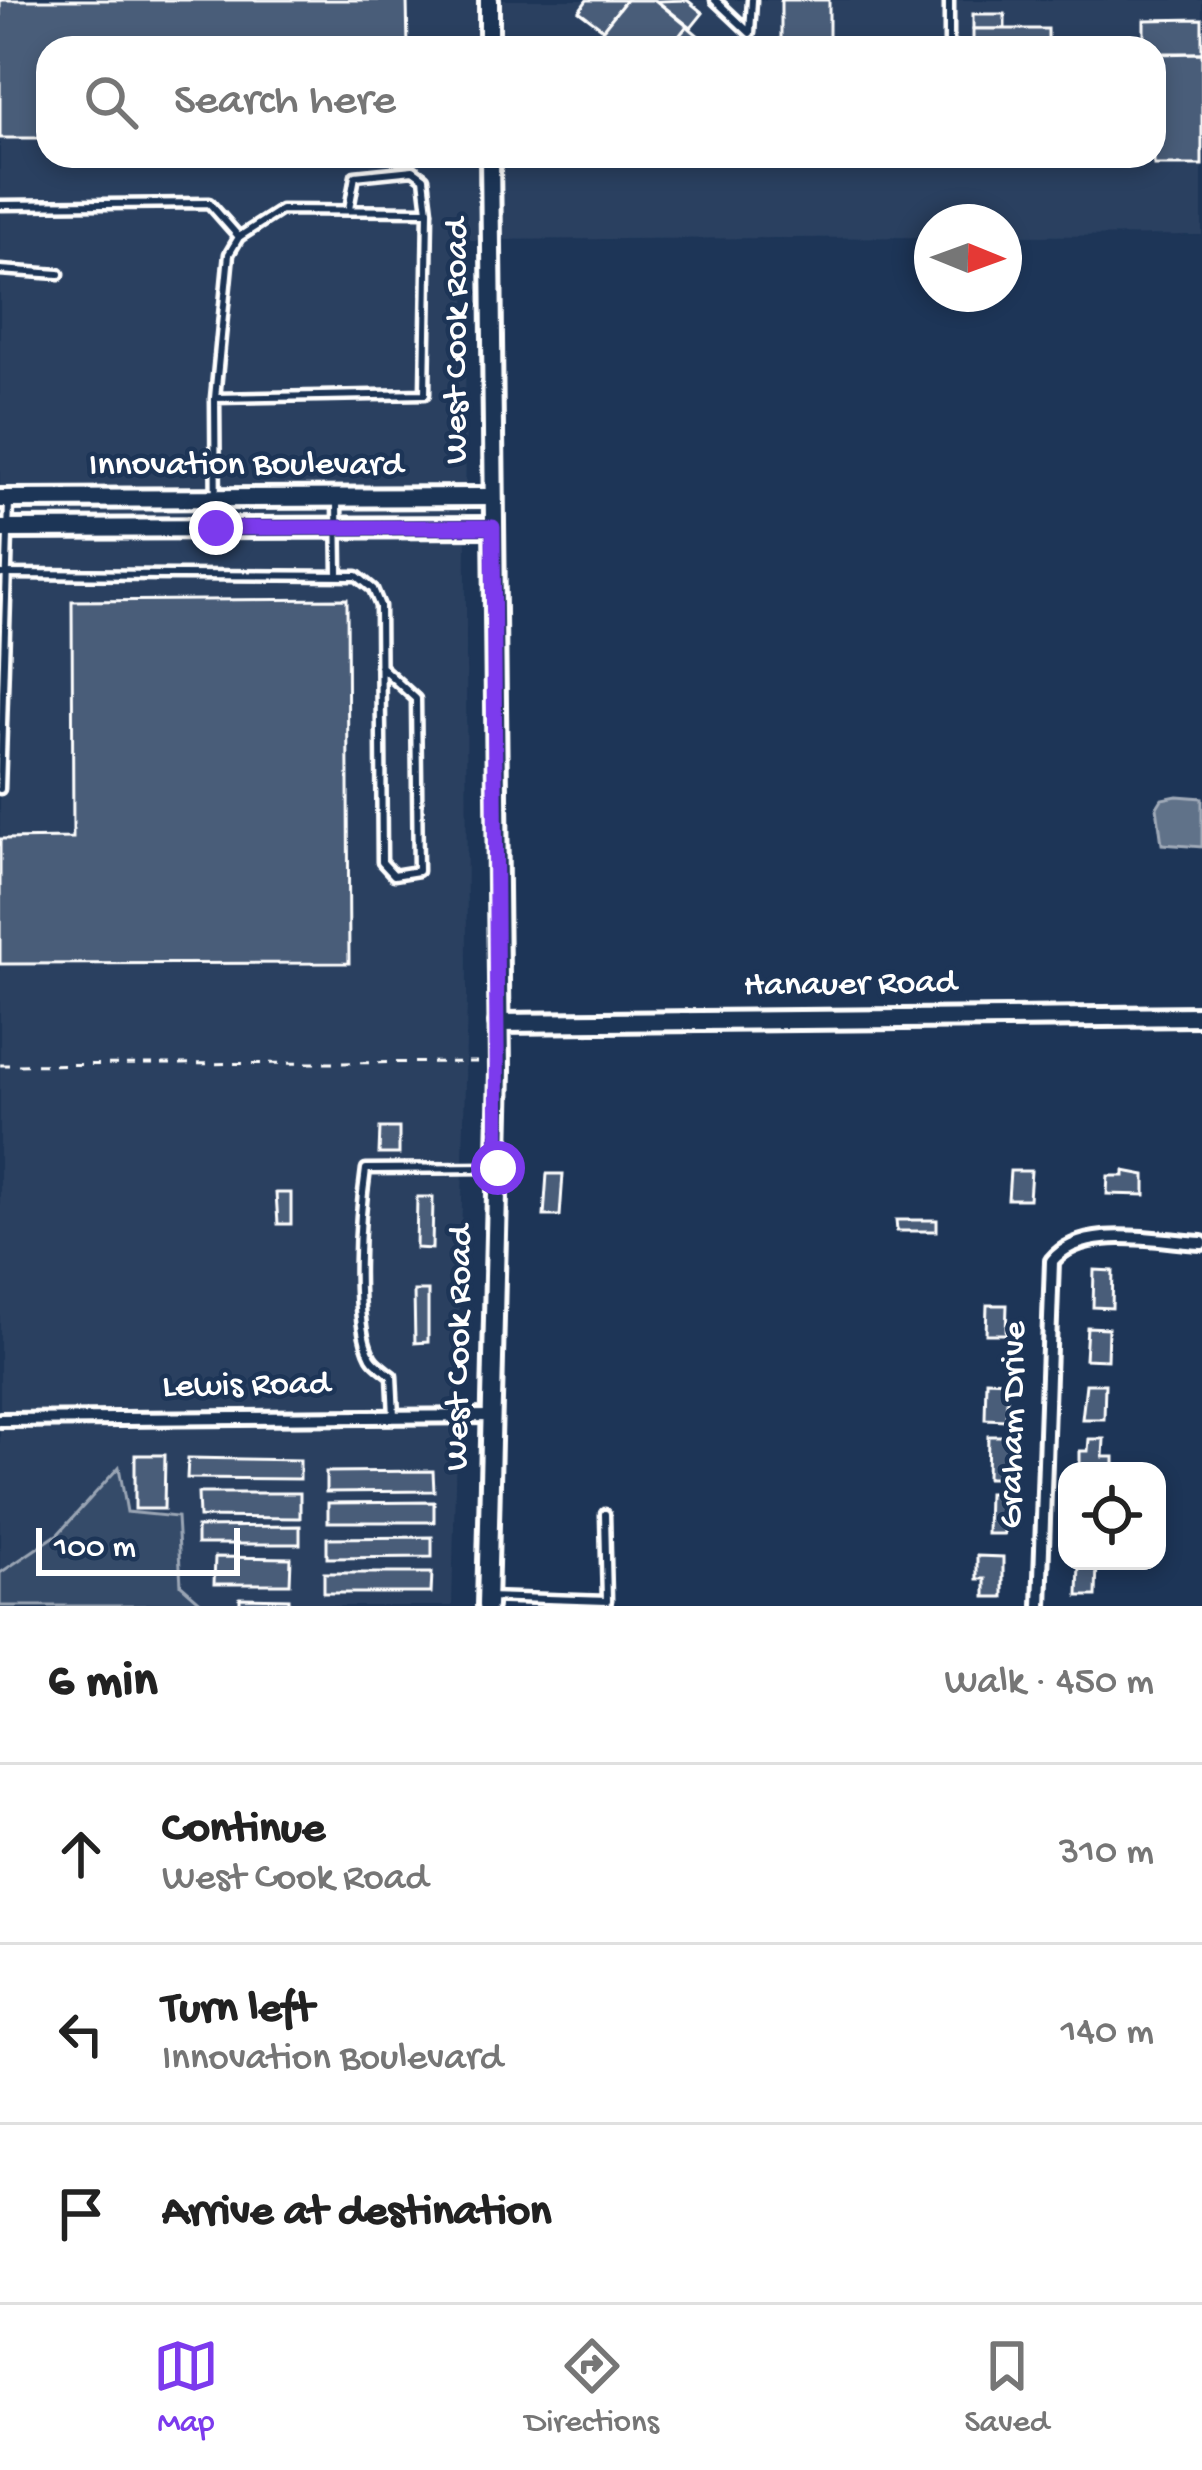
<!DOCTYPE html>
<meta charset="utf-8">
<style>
body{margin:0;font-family:"Gochi Hand",sans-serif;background:#f2f2f2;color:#222}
.controls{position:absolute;right:36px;bottom:36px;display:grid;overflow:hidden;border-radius:24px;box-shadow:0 6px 18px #0003}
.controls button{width:108px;height:108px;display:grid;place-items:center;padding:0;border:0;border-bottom:3px solid #e0e0e0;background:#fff;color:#222;font:60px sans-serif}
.compass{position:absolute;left:914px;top:204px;width:108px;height:108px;border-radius:50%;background:#fff;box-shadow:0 6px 18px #0003;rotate:91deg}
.scale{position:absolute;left:36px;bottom:30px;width:204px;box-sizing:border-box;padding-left:12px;border:6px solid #fff;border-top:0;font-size:33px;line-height:42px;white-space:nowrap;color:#fff;-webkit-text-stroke:9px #1d3557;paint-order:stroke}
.stop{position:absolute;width:36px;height:36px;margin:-27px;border:9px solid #7c3aed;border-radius:50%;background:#fff}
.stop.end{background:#7c3aed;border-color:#fff;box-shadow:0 3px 12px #0008}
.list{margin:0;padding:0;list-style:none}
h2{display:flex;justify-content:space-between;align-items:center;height:156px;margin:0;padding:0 48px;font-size:51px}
h2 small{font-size:39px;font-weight:400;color:#767676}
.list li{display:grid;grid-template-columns:78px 1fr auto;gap:36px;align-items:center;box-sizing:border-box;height:180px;padding:0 48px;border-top:3px solid #e0e0e0}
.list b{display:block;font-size:45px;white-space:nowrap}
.list p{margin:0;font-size:39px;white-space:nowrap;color:#767676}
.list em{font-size:39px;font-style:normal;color:#767676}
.icon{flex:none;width:66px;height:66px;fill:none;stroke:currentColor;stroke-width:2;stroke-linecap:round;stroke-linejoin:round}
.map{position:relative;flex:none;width:1202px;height:1606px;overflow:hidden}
.search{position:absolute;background:#fff;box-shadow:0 6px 18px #0003;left:36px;right:36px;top:36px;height:132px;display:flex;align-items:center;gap:30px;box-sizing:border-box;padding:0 42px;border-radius:36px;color:#767676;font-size:45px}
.sheet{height:696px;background:#fff}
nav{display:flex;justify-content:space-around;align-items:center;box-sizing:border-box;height:168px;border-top:3px solid #e0e0e0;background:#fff;font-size:33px;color:#767676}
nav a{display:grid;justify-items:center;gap:6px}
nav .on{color:#7c3aed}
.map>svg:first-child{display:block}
</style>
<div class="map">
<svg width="1202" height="1606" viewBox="0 0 1202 1606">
<rect width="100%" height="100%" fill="#1d3557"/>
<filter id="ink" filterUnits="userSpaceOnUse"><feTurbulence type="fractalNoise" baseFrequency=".00833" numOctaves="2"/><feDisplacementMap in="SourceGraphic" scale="24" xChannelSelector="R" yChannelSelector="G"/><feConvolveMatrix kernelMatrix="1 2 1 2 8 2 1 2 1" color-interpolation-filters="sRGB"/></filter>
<g filter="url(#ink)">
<path fill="#2a4161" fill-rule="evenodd" d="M0 0H1202V235L1004 236V222H932V237L465 240 467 1000 452 1606H0ZM48 48H1154V156H48Z"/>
<path fill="#364b69" stroke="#9aa5b4" stroke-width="3" d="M119 1467 127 1512 177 1517 181 1585 205 1606H0V1573L58 1534Z"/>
<path fill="#617289" stroke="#a0aab8" stroke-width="3" d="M1177 796 1202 798V847L1162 844 1157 807 1162 799Z"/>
<g fill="#4a5d79" stroke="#fff" stroke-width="3">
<path d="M0 0H407L408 48H48V138H0Z"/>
<path d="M587 0H626L603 29 579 11Z"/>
<path d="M626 0H655L687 26 670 48H588Z"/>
<path d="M687 0 703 13 691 28 657 1Z"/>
<rect x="781" y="0" width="48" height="48"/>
<rect x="973" y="14" width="32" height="15"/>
<path d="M1202 19V53H1154V48H1144V20Z"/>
<path d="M687 26 713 48H670Z"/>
<rect x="973" y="29" width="75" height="19"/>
<path d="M1202 53V165H1154V54Z"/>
<path d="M347 599 349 963 0 964V839L73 838 72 601Z"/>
<path d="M380 1128H399V1154H379Z"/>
<path d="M1010 1171H1031L1029 1199H1008Z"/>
<path d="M1124 1171 1145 1175V1195L1107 1194 1108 1176H1124Z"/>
<path d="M547 1174H563L560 1216H544Z"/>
<path d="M276 1193H291V1224H278Z"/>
<path d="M417 1197H433L432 1249 416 1248Z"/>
<path d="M896 1220H937V1231H897Z"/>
<path d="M1094 1270 1113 1271 1112 1308 1093 1307Z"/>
<path d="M414 1291H428V1342L415 1343Z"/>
<path d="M987 1305H1007L1006 1334H986Z"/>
<path d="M1087 1327 1108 1328 1107 1360 1085 1359Z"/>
<path d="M986 1380 1008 1381 1006 1420 985 1419Z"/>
<path d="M1086 1384H1105L1104 1419H1082Z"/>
<path d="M988 1436H1007V1478H987Z"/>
<path d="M1089 1439H1104L1103 1457H1114V1471H1080V1451H1088Z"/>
<path d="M135 1455H165L164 1509H135Z"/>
<path d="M188 1458 300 1460V1479L187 1478Z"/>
<path d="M433 1471 434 1491 326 1492V1472Z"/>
<path d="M198 1493H300V1518L199 1517Z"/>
<path d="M988 1493H1005L1004 1534H987Z"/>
<path d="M434 1502V1522H328V1503Z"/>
<path d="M300 1526V1544H197V1527Z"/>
<path d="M432 1537V1557L327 1558V1538Z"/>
<path d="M977 1556 1003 1557V1597H985V1579H977Z"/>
<path d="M215 1557 291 1558 290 1584H214Z"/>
<path d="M1079 1561H1097L1096 1596H1078Z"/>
<path d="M324 1573H432L431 1593H324Z"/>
<path d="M240 1598 289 1599V1606H240Z"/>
</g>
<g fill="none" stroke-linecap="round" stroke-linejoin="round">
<defs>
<g id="lane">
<path d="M715 0 750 33 752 0"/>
<path d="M949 0V48"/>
<path d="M0 205 209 203 239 237"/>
<path d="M349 209 355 176 413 170 424 178 428 211"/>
<path d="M0 270 59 274"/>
<path d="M215 398 229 254 239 237 281 210 428 211 425 394 215 398 216 524"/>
<path d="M337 503 338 572"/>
<path d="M0 574 357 576 373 589 380 606 382 862 394 875 418 871 416 699 380 666"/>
<path d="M0 789 9 502"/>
<path d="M394 1416 392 1376C386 1371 375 1364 371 1357 351 1319 360 1211 366 1169L494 1168"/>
<path d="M488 1597 607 1601 605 1514"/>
</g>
<g id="street">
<path d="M0 1420 493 1416"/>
<path d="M1040 1606 1052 1261C1082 1223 1158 1241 1202 1243"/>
</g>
<g id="secondary">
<path d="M489 0V48"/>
<path d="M0 499 492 497"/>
<path d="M0 529 493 527"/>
<path d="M499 1023 1202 1016"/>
<path d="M487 1606 500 1070 490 156"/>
</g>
</defs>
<use href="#lane" stroke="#fff" stroke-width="15"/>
<use href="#street" stroke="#fff" stroke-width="20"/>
<use href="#secondary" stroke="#fff" stroke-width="26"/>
<path stroke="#fff" stroke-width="3" stroke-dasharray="9 9" stroke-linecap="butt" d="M0 1065 484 1062"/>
<use href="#lane" stroke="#1d3557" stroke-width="6"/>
<use href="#street" stroke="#1d3557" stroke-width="10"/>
<use href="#secondary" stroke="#1d3557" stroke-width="16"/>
</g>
</g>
<g fill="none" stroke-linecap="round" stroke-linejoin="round" filter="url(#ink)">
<path stroke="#7c3aed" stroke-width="15" d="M216 528 493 527 498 1168"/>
</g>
<g text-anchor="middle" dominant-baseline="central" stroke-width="9" stroke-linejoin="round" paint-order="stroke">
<g font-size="36" fill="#fff" stroke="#1d3557">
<text transform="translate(458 341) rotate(-90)">West Cook Road</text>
<text x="246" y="466">Innovation Boulevard</text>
<text transform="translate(850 986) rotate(-1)">Hanauer Road</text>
<text transform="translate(461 1348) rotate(-89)">West Cook Road</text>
<text transform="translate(246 1387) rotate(-1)">Lewis Road</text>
<text transform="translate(1015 1425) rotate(-89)">Graham Drive</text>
</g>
</g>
</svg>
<div class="controls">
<button><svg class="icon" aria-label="locate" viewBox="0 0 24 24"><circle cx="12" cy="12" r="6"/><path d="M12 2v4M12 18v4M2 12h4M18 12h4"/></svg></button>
</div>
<svg class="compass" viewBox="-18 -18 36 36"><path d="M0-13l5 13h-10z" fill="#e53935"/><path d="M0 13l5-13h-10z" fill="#767676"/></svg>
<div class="scale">100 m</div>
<div class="stop" style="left:498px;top:1168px"></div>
<div class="stop end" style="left:216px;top:528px"></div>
<div class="search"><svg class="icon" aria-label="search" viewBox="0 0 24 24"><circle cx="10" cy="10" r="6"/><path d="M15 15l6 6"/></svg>Search here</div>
</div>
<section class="sheet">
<h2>6 min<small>Walk · 450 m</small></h2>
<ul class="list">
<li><svg class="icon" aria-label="ahead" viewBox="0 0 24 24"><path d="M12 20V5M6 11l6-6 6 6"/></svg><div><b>Continue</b><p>West Cook Road</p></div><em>310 m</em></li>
<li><svg class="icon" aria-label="left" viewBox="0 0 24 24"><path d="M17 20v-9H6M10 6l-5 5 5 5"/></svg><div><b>Turn left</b><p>Innovation Boulevard</p></div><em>140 m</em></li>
<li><svg class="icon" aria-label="arrive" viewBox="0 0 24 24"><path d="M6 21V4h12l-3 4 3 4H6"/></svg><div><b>Arrive at destination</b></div></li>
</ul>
</section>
<nav>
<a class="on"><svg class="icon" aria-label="map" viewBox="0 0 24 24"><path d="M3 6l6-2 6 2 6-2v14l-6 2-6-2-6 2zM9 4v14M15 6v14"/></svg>Map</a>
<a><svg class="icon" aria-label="directions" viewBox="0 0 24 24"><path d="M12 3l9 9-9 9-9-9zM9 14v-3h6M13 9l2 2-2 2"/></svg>Directions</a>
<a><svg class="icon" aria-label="saved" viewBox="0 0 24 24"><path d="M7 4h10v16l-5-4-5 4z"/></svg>Saved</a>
</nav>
